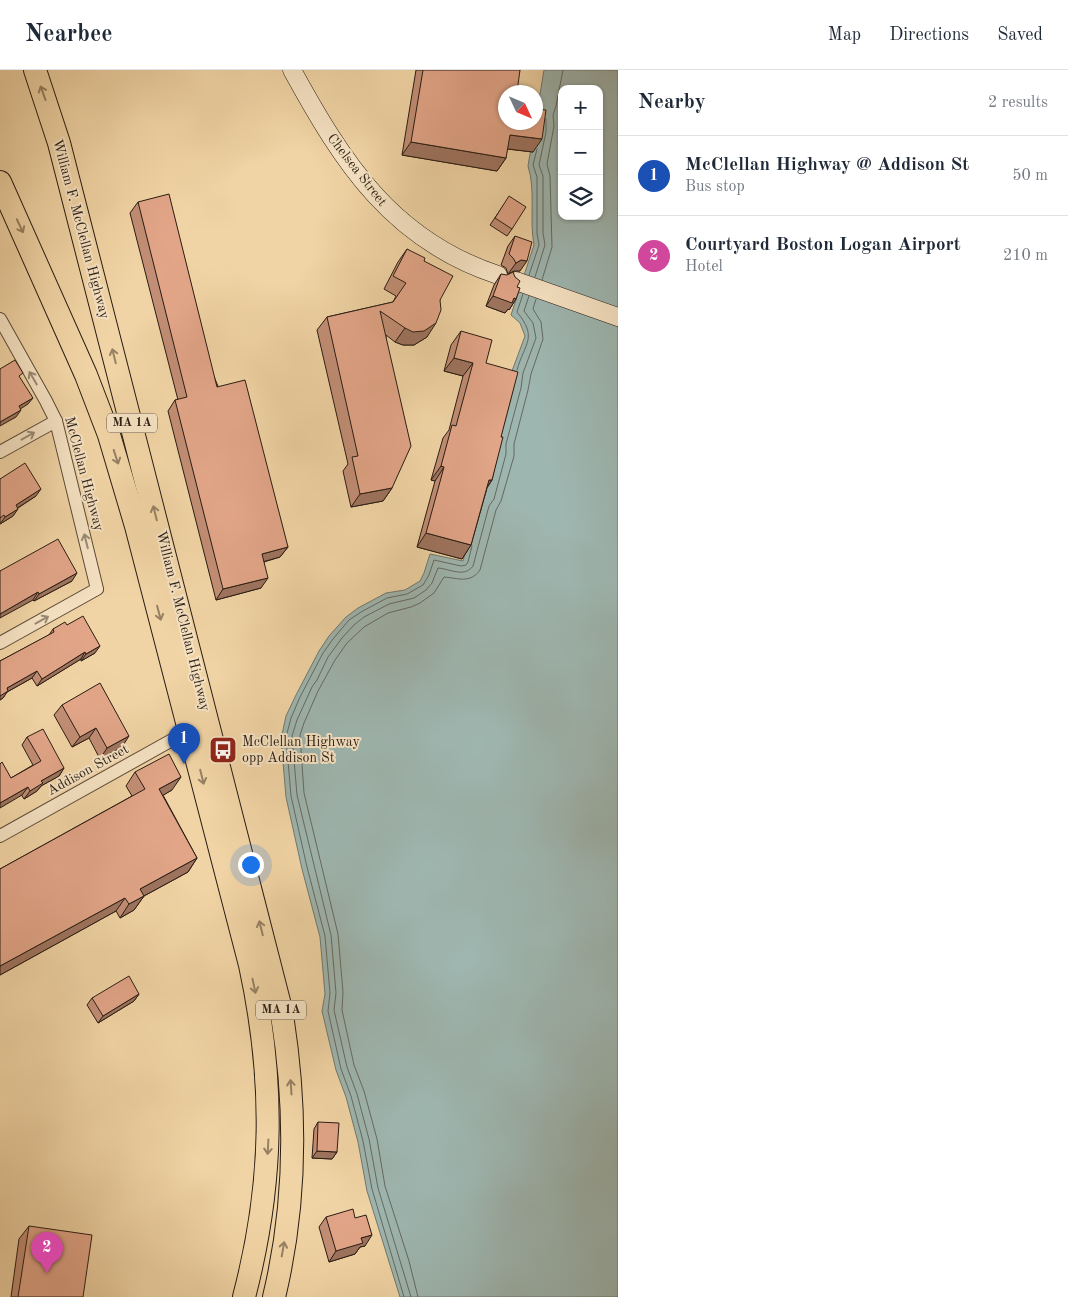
<!DOCTYPE html>
<meta charset="utf-8">
<style>
body{margin:0;font-family:"Old Standard TT",serif;background:#f2f2f3;color:#1f2937}
.controls{position:absolute;right:15px;top:15px;display:grid;overflow:hidden;border-radius:10px;box-shadow:0 1px 4px #0004}
.controls button{width:45px;height:45px;display:grid;place-items:center;padding:0;border:0;border-bottom:1px solid #e0e1e3;background:#fff;color:#1f2937;font:25px sans-serif}
.compass{position:absolute;left:498px;top:15px;width:45px;height:45px;border-radius:50%;background:#fff;box-shadow:0 1px 4px #0004;rotate:134deg}
.you{position:absolute;left:250px;top:794px;width:18px;height:18px;margin:-12px;border:4px solid #fff;border-radius:50%;background:#1a73e8;box-shadow:0 0 0 8px #1a73e833}
.badge{display:grid;place-items:center;width:32px;height:32px;border-radius:50%;background:#1a73e8;color:#fff;font-size:16px;font-weight:700}
.pin{position:absolute;translate:-50% -41px;filter:drop-shadow(0 1px 2px #0008)}
.pin::after{content:'';position:absolute;top:26px;width:18px;height:15px;background:inherit;clip-path:polygon(0 0,100% 0,50% 100%)}
.list{margin:0;padding:0;list-style:none}
h2{display:flex;justify-content:space-between;align-items:center;height:65px;margin:0;padding:0 20px;font-size:21px}
h2 small{font-size:16px;font-weight:400;color:#747a83}
.list li{display:grid;grid-template-columns:32px 1fr auto;gap:15px;align-items:center;box-sizing:border-box;height:80px;padding:0 20px;border-top:1px solid #e0e1e3}
.list b{display:block;font-size:19px;white-space:nowrap}
.list p{margin:0;font-size:16px;white-space:nowrap;color:#747a83}
.list em{font-size:16px;font-style:normal;color:#747a83}
.icon{flex:none;width:28px;height:28px;fill:none;stroke:currentColor;stroke-width:2;stroke-linecap:round;stroke-linejoin:round}
.map{position:relative;flex:none;width:618px;height:1227px;overflow:hidden}
header{display:flex;align-items:center;gap:30px;box-sizing:border-box;height:70px;padding:0 25px;background:#fff;border-bottom:1px solid #e0e1e3}
header strong{font-size:24px}
nav{display:flex;gap:28px;margin-inline-start:auto;font-size:18px}
main{display:flex}
aside{flex:1;background:#fff}
.map>svg:first-child{display:block}
</style>
<header>
<strong>Nearbee</strong>
<nav><a>Map</a><a>Directions</a><a>Saved</a></nav>
</header>
<main>
<div class="map">
<svg width="618" height="1227" viewBox="0 0 618 1227">
<rect width="100%" height="100%" fill="#f1d4a5"/>
<filter id="stains"><feTurbulence type="fractalNoise" baseFrequency=".004" numOctaves="4"/><feColorMatrix values="0 0 0 0 .2 0 0 0 0 .09 0 0 0 0 .02 0 0 0 .5 -.17"/></filter>
<radialGradient id="worn" r=".72"><stop offset=".6" stop-color="#630" stop-opacity="0"/><stop offset="1" stop-color="#630" stop-opacity=".3"/></radialGradient>
<path fill="#9eb6b0" stroke="#6f7871" fill-rule="evenodd" d="M544 0H618V1227H400L367 1121 358 1072 346 1027 336 1000 322 941 325 924 320 867 302 799 286 727 281 669 286 646 296 625 319 581 329 566 346 547 358 538 386 523 405 520 420 511 424 503 430 484 463 491 512 301 525 266 520 253 511 245 534 175C529 149 536 121 528 96ZM562 19H599V146H562Z"/>
<g fill="none" stroke-linecap="round" stroke-linejoin="round">
<g stroke="#646962" stroke-width="1">
<path d="M529 205 539 175 537 163V107L533 95 537 79"/>
<path d="M535 207 545 175 543 163V106L539 95 546 62V49"/>
<path d="M542 210 552 177 550 106 547 94 554 56 553 45 556 36 563 0"/>
<path d="M517 300C525 272 538 268 517 242L523 224"/>
<path d="M404 1227 372 1119 363 1071 351 1026 341 999 328 941 330 923 325 866 307 797 291 726 286 667 291 648 300 627 323 583 333 569 349 550 361 542 387 528 407 524 423 515 429 505 434 490 461 496 466 495 468 492 472 476"/>
<path d="M411 1227 378 1118 369 1069 357 1024 347 997 334 940 336 923 331 865 297 725 292 666 297 650 312 617 317 610 328 587 342 568 354 555 364 547 389 534 414 528 426 520 432 513 438 498C451 499 464 508 473 496L489 436 494 429 506 384V374L521 318 523 303 536 268 533 253 524 241 529 226"/>
<path d="M418 1227 409 1191 385 1116 377 1069 364 1021 354 995 342 940 343 922 338 864 304 723 300 665 304 653 318 621 335 590 347 573 364 557 388 543 411 537 420 533 434 523 444 507C458 508 470 514 480 500L496 440 501 431 514 386V374L528 320 531 304 543 269 541 252 533 239 536 229"/>
</g>
<defs>
<g id="street">
<path d="M0 249 46 331 56 351 97 519 0 573"/>
<path d="M0 382 56 351"/>
<path d="M0 766 190 660"/>
</g>
<g id="secondary">
<path d="M292 0C343 93 392 170 498 205"/>
<path d="M516 211 618 247"/>
</g>
<g id="highway">
<path d="M35 0 59 73 281 939C297 1035 297 1132 274 1227"/>
<path d="M0 112 86 305 109 365 136 456 250 895C275 1011 274 1112 244 1227"/>
</g>
</defs>
<use href="#street" stroke="#5b4a38" stroke-width="14"/>
<use href="#secondary" stroke="#291c13" stroke-width="19"/>
<use href="#highway" stroke="#291c13" stroke-width="24"/>
<use href="#street" stroke="#f6e3c4" stroke-width="12"/>
<use href="#secondary" stroke="#f6e3c4" stroke-width="18"/>
<use href="#highway" stroke="#f1d4a5" stroke-width="22"/>
</g>
<g fill="#c28e75" stroke="#291c13">
<path d="M416 0H520L506 22 533 82 507 79 506 88 497 101 402 85Z"/>
<path d="M138 132 288 477 280 487 264 492 261 518 216 530 168 341 175 330H178L130 143Z"/>
<path d="M505 133 512 159 507 166 490 155Z"/>
<path d="M515 166 520 201H514L508 204 506 198 501 195 508 176Z"/>
<path d="M407 179 424 191 440 230 427 267 414 275H403L395 272 386 265 392 418 383 431 351 437 343 401 348 394 317 260 327 247 393 232 396 226 384 219 398 192Z"/>
<path d="M501 204 517 217 516 229 509 240 508 239 505 243 486 236 494 215Z"/>
<path d="M461 261 486 293 501 367 492 410 487 418 471 475 462 489 417 477 435 411 431 410 443 368 449 360 463 306 444 301 451 275Z"/>
<path d="M0 409 36 426 18 438 13 446 0 454Z"/>
<path d="M0 501 72 511 34 531 33 530Z"/>
<path d="M67 555 95 583 81 591V589L37 616 32 608 7 622 3 628 0 630V591L49 565 53 559Z"/>
<path d="M62 635 122 677 100 689 89 668 72 677 54 645Z"/>
<path d="M27 667 64 698 59 706 41 716 37 721 24 729 11 708 33 695 22 675Z"/>
<path d="M135 702 172 720 163 725 197 788 188 802 144 826 134 840 120 848 116 841 0 905V799L132 726 126 716Z"/>
<path d="M139 924 134 931 98 953 87 935 92 928Z"/>
<path d="M318 1052 337 1082 332 1089 312 1088 314 1059Z"/>
<path d="M326 1147 365 1176 360 1177 355 1184 329 1192 319 1157Z"/>
<path d="M29 1156 83 1227H11L19 1169Z"/>
</g>
<g fill="#9e745f" stroke="#291c13">
<path d="M510 65 542 69 533 82 500 78Z"/>
<path d="M411 72 506 88 497 101 402 85Z"/>
<path d="M521 190 527 191 520 201H514L508 204 516 193Z"/>
<path d="M493 226 514 228 516 229 509 240 508 239 505 243 486 236Z"/>
<path d="M436 253 427 267 414 275H403L395 272 405 258Z"/>
<path d="M454 288 473 293 463 306 444 301Z"/>
<path d="M33 328 28 334 14 343 19 336Z"/>
<path d="M21 340 16 347 0 356V352Z"/>
<path d="M441 396 444 397 435 411 431 410Z"/>
<path d="M489 410H492L482 424Z"/>
<path d="M392 418 383 431 351 437 360 424Z"/>
<path d="M41 419 36 426 11 442 16 435Z"/>
<path d="M18 439 13 446 0 454 5 447Z"/>
<path d="M426 463 471 475 462 489 417 477Z"/>
<path d="M288 477 280 487 255 494 262 484Z"/>
<path d="M77 503 72 511 34 531 39 524Z"/>
<path d="M268 508 261 518 216 530 223 519Z"/>
<path d="M38 522 33 530 0 548V544Z"/>
<path d="M100 576 95 583 81 591 86 584Z"/>
<path d="M85 582 81 589 37 616 42 609Z"/>
<path d="M37 601 32 608 7 622 3 628 0 630V626L7 618Z"/>
<path d="M96 658 89 668 72 677 80 667Z"/>
<path d="M129 666 122 677 100 689 107 678Z"/>
<path d="M64 698 59 706 41 716 37 721 24 729 30 721 41 711Z"/>
<path d="M181 707 172 720 150 733 159 719Z"/>
<path d="M28 717 22 725 0 738V733Z"/>
<path d="M197 788 188 802 131 833 140 819Z"/>
<path d="M144 826 134 840 120 848 129 834Z"/>
<path d="M125 828 116 841 0 905V896Z"/>
<path d="M139 924 134 931 98 953 103 946Z"/>
<path d="M317 1081 337 1082 332 1089 312 1088Z"/>
<path d="M372 1165 365 1176 360 1177 355 1184 329 1192 336 1181 361 1168Z"/>
</g>
<g fill="#e2a588" stroke="#291c13">
<path d="M423 0H520L517 22H506V52H536V39L546 40 542 69 510 65 506 88 411 72Z"/>
<path d="M169 124 217 317 245 310 288 477 262 484 268 508 223 519 175 330 187 327 138 132Z"/>
<path d="M509 126 526 137 512 159 495 148Z"/>
<path d="M515 166 532 172 527 191 521 190 516 193 513 188 509 184Z"/>
<path d="M407 179 425 188 424 191 453 206 440 230 441 240 436 253 424 261 413 262 405 258 380 241 411 376 392 418 360 424 352 387 358 386 327 247 393 232 406 213 393 206Z"/>
<path d="M513 202 515 207 520 211 517 217 520 218 516 229 514 228 512 233 493 226 501 204 507 205Z"/>
<path d="M461 261 492 270 486 293 518 302 501 367H503L492 410H489L471 475 426 463 444 397 441 396 452 355 456 356 473 293 454 288Z"/>
<path d="M15 290 23 303 19 306 33 328 19 336 21 340 0 352V299Z"/>
<path d="M25 393 41 419 16 435 18 439 5 447 4 445 0 448V409Z"/>
<path d="M58 469 77 503 39 524 38 522 0 544V501Z"/>
<path d="M83 546 100 576 86 584 85 582 42 609 37 601 7 618 8 621 0 626V591L54 562 53 559 65 552 67 555Z"/>
<path d="M100 613 129 666 107 678 96 658 80 667 62 635Z"/>
<path d="M43 659 64 698 41 711 43 713 30 721 28 717 0 733V694L2 692 11 708 41 691 27 667Z"/>
<path d="M169 684 181 707 159 719 197 788 140 819 144 826 129 834 125 828 0 896V799L145 719 135 702Z"/>
<path d="M129 906 139 924 103 946 92 928Z"/>
<path d="M318 1052 339 1053 337 1082 317 1081Z"/>
<path d="M353 1139 355 1148 366 1145 372 1165 361 1168 363 1173 336 1181 326 1147Z"/>
<path d="M29 1156 92 1165 83 1227H18Z"/>
</g>
<defs><path id="oneway-shaft" d="M-6 0H5M1.5-3L5.5 0L1.5 3" fill="none" stroke-width="1.6" stroke-linecap="round" stroke-linejoin="round" transform="scale(1.25)"/></defs>
<g stroke="#978163">
<use href="#oneway-shaft" transform="translate(43 23) rotate(-110)"/>
<use href="#oneway-shaft" transform="translate(20 156) rotate(65)"/>
<use href="#oneway-shaft" transform="translate(114 286) rotate(-104)"/>
<use href="#oneway-shaft" transform="translate(116 387) rotate(72)"/>
<use href="#oneway-shaft" transform="translate(155 443) rotate(-104)"/>
<use href="#oneway-shaft" transform="translate(159 543) rotate(75)"/>
<use href="#oneway-shaft" transform="translate(202 707) rotate(76)"/>
<use href="#oneway-shaft" transform="translate(261 858) rotate(-104)"/>
<use href="#oneway-shaft" transform="translate(254 916) rotate(78)"/>
<use href="#oneway-shaft" transform="translate(291 1017) rotate(-94)"/>
<use href="#oneway-shaft" transform="translate(268 1077) rotate(93)"/>
<use href="#oneway-shaft" transform="translate(283 1179) rotate(-80)"/>
</g>
<g stroke="#9a8974">
<use href="#oneway-shaft" transform="translate(33 308) rotate(-120)"/>
<use href="#oneway-shaft" transform="translate(28 366) rotate(-29)"/>
<use href="#oneway-shaft" transform="translate(86 471) rotate(-104)"/>
<use href="#oneway-shaft" transform="translate(42 550) rotate(-29)"/>
</g>
<defs>
<symbol id="bus-square" viewBox="-11 -11 22 22"><rect x="-9" y="-9" width="18" height="18" rx="4" fill="#8f2418" stroke="#f6e3c4"/><path d="M-5-6H5V4H4V6H2V4H-2V6H-4V4H-5ZM-3.5-4V0h7V-4ZM-3.5 1.2v1.5H-2V1.2ZM2 1.2v1.5H3.5V1.2Z" fill="#fff"/></symbol>
</defs>
<g fill-rule="evenodd">
<use href="#bus-square" x="207" y="664" width="32" height="32"/>
</g>
<g text-anchor="middle" dominant-baseline="central" stroke-width="4" stroke-linejoin="round" paint-order="stroke">
<g fill="#f6e3c4" stroke="#665848" stroke-width="1">
<rect x="107" y="343.5" width="50" height="19" rx="4"/>
<rect x="256" y="930.5" width="50" height="19" rx="4"/>
</g>
<g font-size="12" font-weight="bold" fill="#291c13">
<text x="132" y="353">MA 1A</text>
<text x="281" y="940">MA 1A</text>
</g>
<g font-size="14" fill="#291c13" stroke="#f6e3c4">
<text transform="translate(357 100) rotate(52)">Chelsea Street</text>
<text transform="translate(81 159) rotate(75)">William F. McClellan Highway</text>
<text transform="translate(84 404) rotate(75)">McClellan Highway</text>
<text transform="translate(183 551) rotate(76)">William F. McClellan Highway</text>
<text transform="translate(88 700) rotate(-29)">Addison Street</text>
</g>
<g font-size="14" fill="#291c13" stroke="#f6e3c4" text-anchor="start">
<text x="242" y="672">McClellan Highway<tspan x="242" dy="16">opp Addison St</tspan></text>
</g>
</g>
<rect width="100%" height="100%" filter="url(#stains)"/>
<rect width="100%" height="100%" fill="url(#worn)"/>
</svg>
<div class="controls">
<button>+</button>
<button>−</button>
<button><svg class="icon" aria-label="layers" viewBox="0 0 24 24"><path d="M12 4l9 5-9 5-9-5zM3 14l9 5 9-5"/></svg></button>
</div>
<svg class="compass" viewBox="-18 -18 36 36"><path d="M0-13l5 13h-10z" fill="#e53935"/><path d="M0 13l5-13h-10z" fill="#747a83"/></svg>
<div class="you"></div>
<div class="pin badge" style="left:184px;top:694px;background:#1a4fb4">1</div>
<div class="pin badge" style="left:47px;top:1203px;background:#d1479c">2</div>
</div>
<aside>
<h2>Nearby<small>2 results</small></h2>
<ul class="list">
<li><span class="badge" style="background:#1a4fb4">1</span><div><b>McClellan Highway @ Addison St</b><p>Bus stop</p></div><em>50 m</em></li>
<li><span class="badge" style="background:#d1479c">2</span><div><b>Courtyard Boston Logan Airport</b><p>Hotel</p></div><em>210 m</em></li>
</ul>
</aside>
</main>
